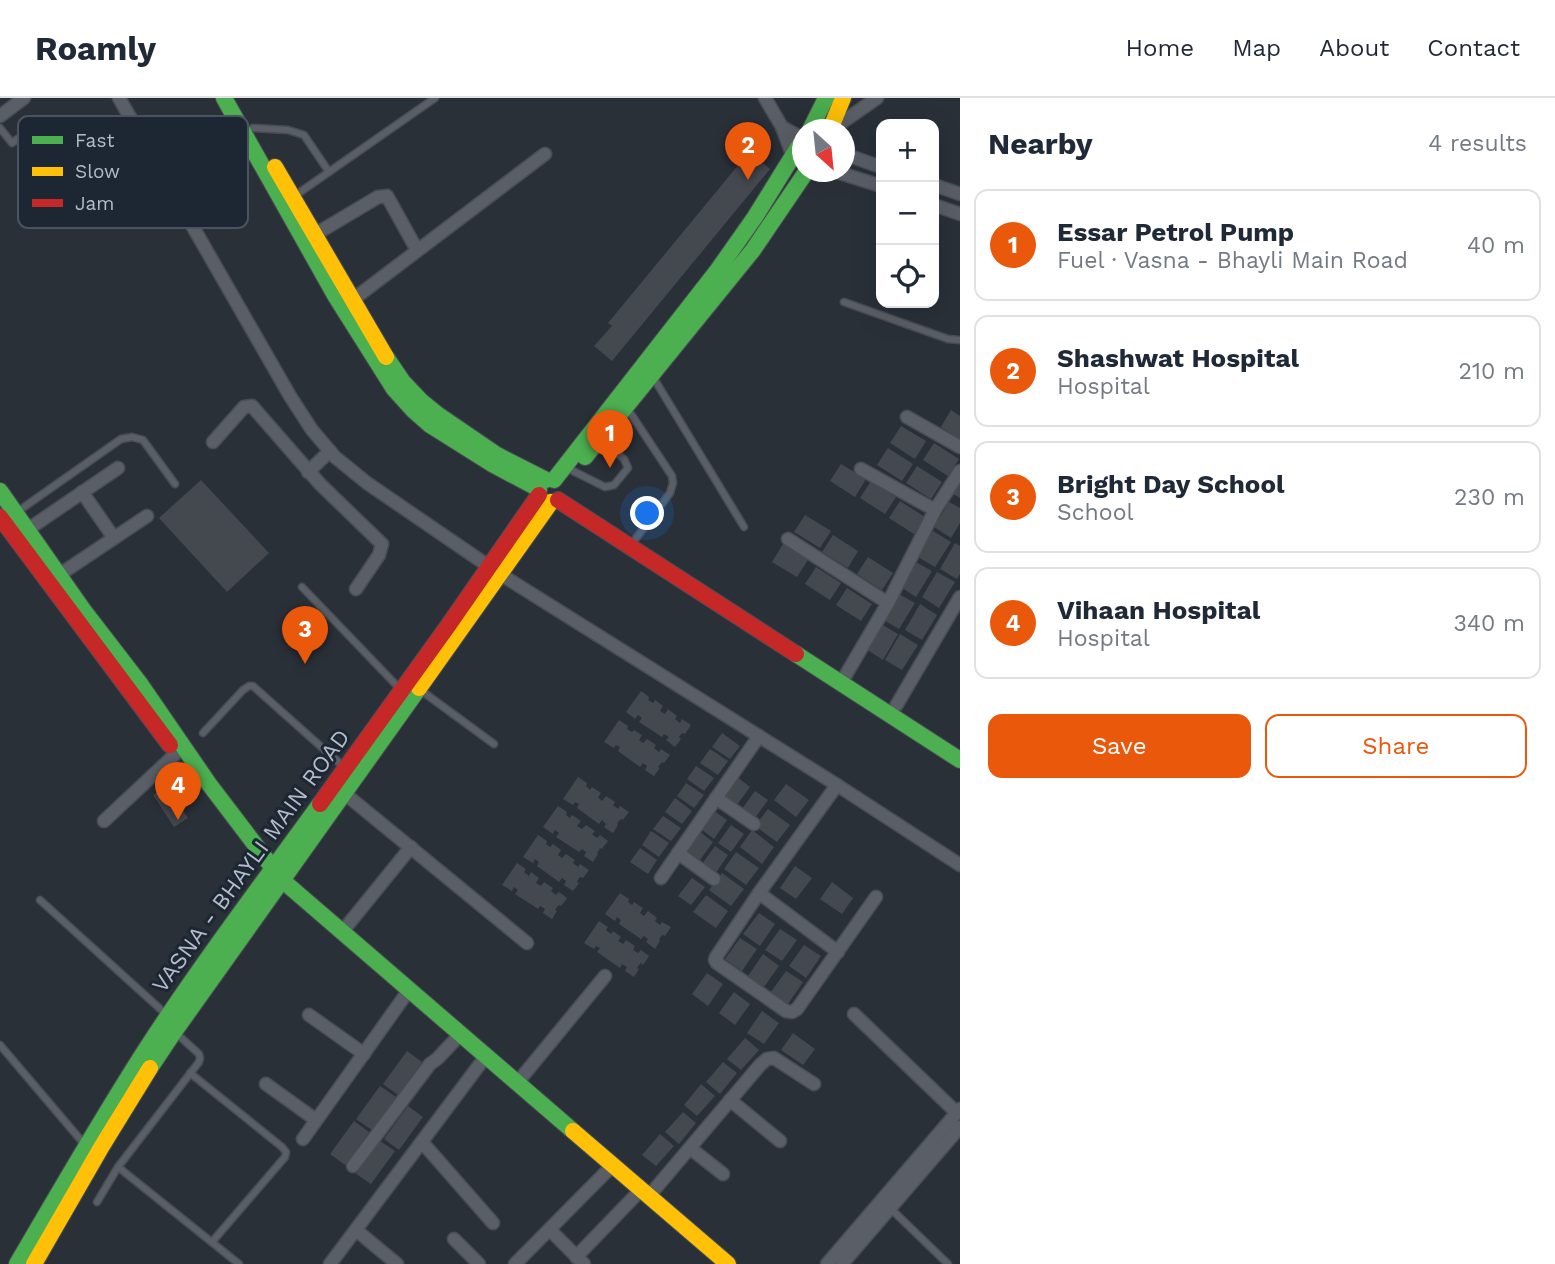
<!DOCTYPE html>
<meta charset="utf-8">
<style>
body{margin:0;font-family:"Work Sans",sans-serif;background:#f6f6f7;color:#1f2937}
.controls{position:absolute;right:21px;top:21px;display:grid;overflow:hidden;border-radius:14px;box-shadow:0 7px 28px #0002}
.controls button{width:63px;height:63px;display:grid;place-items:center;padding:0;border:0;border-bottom:2px solid #e0e1e3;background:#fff;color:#1f2937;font:35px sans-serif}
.compass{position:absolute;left:792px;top:21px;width:63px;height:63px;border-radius:50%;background:#fff;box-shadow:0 7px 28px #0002;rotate:153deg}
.you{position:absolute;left:648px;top:416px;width:24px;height:24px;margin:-18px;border:5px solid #fff;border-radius:50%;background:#1a73e8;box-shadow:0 0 0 10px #1a73e833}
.badge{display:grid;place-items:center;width:46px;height:46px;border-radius:50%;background:#ea580c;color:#fff;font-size:23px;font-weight:700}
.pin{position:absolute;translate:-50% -58px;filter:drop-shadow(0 2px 4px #0008)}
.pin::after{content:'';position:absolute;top:37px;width:24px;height:21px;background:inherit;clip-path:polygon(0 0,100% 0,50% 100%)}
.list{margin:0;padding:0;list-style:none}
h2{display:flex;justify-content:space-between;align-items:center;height:91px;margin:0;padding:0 28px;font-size:30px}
h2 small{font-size:23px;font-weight:400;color:#747a83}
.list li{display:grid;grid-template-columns:46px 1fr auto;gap:21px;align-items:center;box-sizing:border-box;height:112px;margin:0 14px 14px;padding:0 14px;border:2px solid #e0e1e3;border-radius:14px}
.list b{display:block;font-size:26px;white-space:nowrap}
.list p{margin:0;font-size:23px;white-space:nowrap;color:#747a83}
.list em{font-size:23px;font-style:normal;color:#747a83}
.actions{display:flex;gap:14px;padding:21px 28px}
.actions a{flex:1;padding:16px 0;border:2px solid #ea580c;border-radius:14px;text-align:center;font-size:24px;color:#ea580c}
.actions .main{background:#ea580c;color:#fff}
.icon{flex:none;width:38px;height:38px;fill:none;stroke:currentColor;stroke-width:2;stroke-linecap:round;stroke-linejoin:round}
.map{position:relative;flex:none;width:960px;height:1166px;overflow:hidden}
header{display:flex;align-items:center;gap:42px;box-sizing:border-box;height:98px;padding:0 35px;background:#fff;border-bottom:2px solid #e0e1e3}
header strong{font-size:33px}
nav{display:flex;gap:38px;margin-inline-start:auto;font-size:24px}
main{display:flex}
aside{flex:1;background:#fff}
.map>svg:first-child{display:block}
</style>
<header>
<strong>Roamly</strong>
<nav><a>Home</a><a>Map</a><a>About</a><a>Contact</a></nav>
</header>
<main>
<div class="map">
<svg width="960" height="1166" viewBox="0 0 960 1166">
<rect width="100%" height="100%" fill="#2a3038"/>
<g fill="#444950">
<path d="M749 54 770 71 612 263 594 248 612 228 608 225Z"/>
<path d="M951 312 960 318V342L941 329Z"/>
<path d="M901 328 926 343 915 361 890 345Z"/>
<path d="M934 345 959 361 948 378 923 362Z"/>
<path d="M888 350 913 366 902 383 877 367Z"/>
<path d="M841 366 866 381 855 399 830 383Z"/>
<path d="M917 368 942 384 931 401 906 385Z"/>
<path d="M201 382 269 455 227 494 159 420Z"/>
<path d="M871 383 896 399 885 416 860 400Z"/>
<path d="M960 384V400L953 396Z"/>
<path d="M900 403 925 419 914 436 889 420Z"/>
<path d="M949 404 960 410V425L951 440 934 429Z"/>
<path d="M805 417 831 433 820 450 794 434Z"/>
<path d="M933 433 951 444 935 469 918 459Z"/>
<path d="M833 437 858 453 848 470 822 454Z"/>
<path d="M955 445 960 448V476L957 481 940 471Z"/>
<path d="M783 446 808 462 797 479 772 464Z"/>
<path d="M868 459 893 475 882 492 857 476Z"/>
<path d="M914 463 932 473 916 499 899 488Z"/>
<path d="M816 469 841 485 830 502 805 486Z"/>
<path d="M937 474 955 484 939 510 922 499Z"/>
<path d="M847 490 872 506 861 523 836 507Z"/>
<path d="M897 495 915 505 899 531 882 521Z"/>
<path d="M920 506 937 517 922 542 905 532Z"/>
<path d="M881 526 898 536 883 562 866 551Z"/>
<path d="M900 536 918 547 902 572 885 562Z"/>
<path d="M641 593 649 599 648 602 653 605 655 602 663 608 660 613 665 616 668 611 677 618 675 621 680 625 682 621 691 627 685 636 683 635 681 636 679 639 681 641 675 649 666 642 669 639 664 636 662 639 639 624 642 620 638 617 635 621 626 614Z"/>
<path d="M619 622 628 628 627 631 632 634 634 632 642 637 639 642 643 645 647 641 656 647 654 650 659 654 661 651 670 657 664 665 662 664 658 669 660 670 654 678 645 672 647 668 643 665 640 669 618 653 620 649 616 647 614 650 604 644Z"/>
<path d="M722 635 740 648 730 661 712 649Z"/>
<path d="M710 651 728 663 718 677 700 665Z"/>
<path d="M696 668 714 680 704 693 687 681Z"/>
<path d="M578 679 587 685 586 688 590 692 592 689 601 695 598 699 602 703 606 698 615 704 613 707 618 711 620 708 629 714 623 722 621 721 619 723 617 726 618 727 613 735 604 729 606 726 602 722 599 726 577 710 579 706 575 704 573 707 563 701Z"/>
<path d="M737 679 750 689 737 707 724 698Z"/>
<path d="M686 685 704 697 694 710 677 698Z"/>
<path d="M786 686 809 702 796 719 774 702Z"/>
<path d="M166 688 188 720 174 729 153 697Z"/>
<path d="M755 693 768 702 755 720 742 711Z"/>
<path d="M675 700 692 713 682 726 665 714Z"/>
<path d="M558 708 567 714 566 717 570 720 572 717 581 723 577 728 582 731 586 727 595 733 592 736 597 740 600 737 608 743 602 751 600 750 599 752 597 755 598 756 593 764 584 758 586 754 582 751 579 754 556 739 559 735 555 732 553 736 543 729Z"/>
<path d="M768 711 790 727 777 744 755 728Z"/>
<path d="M714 713 727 722 714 741 701 731Z"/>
<path d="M663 718 681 730 671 743 653 731Z"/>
<path d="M731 727 744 736 731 754 718 745Z"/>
<path d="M752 732 774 749 762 766 740 749Z"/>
<path d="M651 733 669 745 659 759 642 747Z"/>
<path d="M700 734 713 744 700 762 687 753Z"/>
<path d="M538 737 547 743 546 746 550 749 553 746 561 752 558 757 562 760 566 756 575 762 573 765 578 769 580 766 589 772 583 780 581 779 579 780 577 784 579 785 573 793 564 787 566 783 562 780 559 784 537 768 539 764 535 761 533 765 523 759Z"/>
<path d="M715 748 728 757 715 776 702 766Z"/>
<path d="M640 750 657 762 648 776 630 764Z"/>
<path d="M736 754 759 770 746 787 724 771Z"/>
<path d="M517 765 526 771 524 774 529 778 531 774 539 780 536 785 541 788 544 784 553 790 551 793 556 797 559 794 567 800 561 808 559 807 557 809 555 812 557 813 552 821 543 815 545 811 540 808 538 811 515 796 518 792 514 789 512 793 502 787Z"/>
<path d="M795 768 812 780 796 801 780 790Z"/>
<path d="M722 775 744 791 731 808 709 792Z"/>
<path d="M692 780 705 789 691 807 678 798Z"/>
<path d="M832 784 853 800 842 816 820 801Z"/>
<path d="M620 795 629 801 628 804 632 807 634 804 643 810 640 815 644 818 648 813 657 820 655 823 660 827 662 824 671 829 665 838 663 837 661 838 659 842 660 843 655 851 646 844 648 841 644 838 641 841 619 826 621 822 617 819 615 823 605 816Z"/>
<path d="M706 797 728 813 716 830 693 814Z"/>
<path d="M759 815 775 826 760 848 743 836Z"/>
<path d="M599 823 608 829 606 832 611 836 613 833 621 839 618 843 623 846 626 842 635 848 633 852 638 855 641 852 649 858 643 867 641 865 639 867 637 870 639 871 634 879 625 873 627 869 622 866 620 870 597 854 600 850 596 848 594 851 584 845Z"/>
<path d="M780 831 797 842 782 863 765 852Z"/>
<path d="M740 840 757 851 742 873 725 861Z"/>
<path d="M804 847 821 858 806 880 789 868Z"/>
<path d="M763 856 779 868 764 889 748 878Z"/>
<path d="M786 873 803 884 788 906 771 894Z"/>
<path d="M707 875 723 886 708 908 692 896Z"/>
<path d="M734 894 750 906 735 927 719 915Z"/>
<path d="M762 913 779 925 764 946 747 935Z"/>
<path d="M793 935 815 951 803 967 781 952Z"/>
<path d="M745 940 759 952 741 972 727 961Z"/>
<path d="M407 953 422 964 398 997 383 986Z"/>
<path d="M723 964 737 975 720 996 706 984Z"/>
<path d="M701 986 715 998 697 1018 684 1007Z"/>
<path d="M380 988 396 999 372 1032 356 1021Z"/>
<path d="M408 1008 423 1019 399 1052 384 1041Z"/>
<path d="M683 1014 696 1025 679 1046 665 1034Z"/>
<path d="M354 1023 369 1034 345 1067 330 1056Z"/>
<path d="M660 1036 674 1048 656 1068 642 1057Z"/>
<path d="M380 1043 395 1053 371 1086 356 1076Z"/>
</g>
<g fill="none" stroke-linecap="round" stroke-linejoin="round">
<defs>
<g id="lane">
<path d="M0 30 12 45 31 31"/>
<path d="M253 30 288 32 304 37 329 74"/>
<path d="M293 99 435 0"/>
<path d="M844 204 948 241 960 242"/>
<path d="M653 279 744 429"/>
<path d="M627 310 672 378 673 385 670 395 634 443"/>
<path d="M573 373 605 389 614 387 628 370 624 361 601 342"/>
<path d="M17 414 121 341 132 339 143 342 175 386"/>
<path d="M302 489 402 593"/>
<path d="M419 591 494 646"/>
<path d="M203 635 243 592 249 588H253L345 670"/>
<path d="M40 802 168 918"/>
<path d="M0 947 85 1047"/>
<path d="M190 975 282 1049 286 1054 285 1059 212 1144"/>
<path d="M118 1069 239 1166"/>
<path d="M97 1104 118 1069 199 964 200 960 199 956 176 935"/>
<path d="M890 1110 948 1166"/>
</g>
<g id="street">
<path d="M119 0 290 298 312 332 335 359 367 385 500 476 837 687 960 767"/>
<path d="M765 0 782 29"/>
<path d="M0 18 24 0"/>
<path d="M831 32 877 0"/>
<path d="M802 40 782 29 793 59 802 62"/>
<path d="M844 56 881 69"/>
<path d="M837 74 881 88"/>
<path d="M934 87 960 96"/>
<path d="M934 107 960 116"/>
<path d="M314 137 378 99 387 98 417 152"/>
<path d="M347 206 545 56"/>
<path d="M907 319 960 349"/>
<path d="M213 344 244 309 252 308 320 386 382 446 379 457 356 491"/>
<path d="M861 371 935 412"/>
<path d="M308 374 330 353"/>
<path d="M82 394 114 440"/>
<path d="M27 432 118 370"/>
<path d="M788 441 888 505"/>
<path d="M59 477 147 418"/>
<path d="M841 585 888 505 935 412 960 373"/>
<path d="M896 608 960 499"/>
<path d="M837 687 759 795 716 859 715 862 717 865 786 913 792 914 797 911 876 799"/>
<path d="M344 695 527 845"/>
<path d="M716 700 754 726"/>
<path d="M104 723 183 649"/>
<path d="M678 755 714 781"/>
<path d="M661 780 759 638"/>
<path d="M759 795 838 854"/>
<path d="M342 834 411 749"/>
<path d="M854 916 957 1015"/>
<path d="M309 917 364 956"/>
<path d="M517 985 605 878"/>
<path d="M266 986 316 1022"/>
<path d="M730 1002 780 1043"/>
<path d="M303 1041 409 892"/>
<path d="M422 1044 493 1125"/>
<path d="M690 1050 723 1076"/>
<path d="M353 1068 430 966 437 961 456 941"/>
<path d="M649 1098 760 967 767 961 774 960 814 986"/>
<path d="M356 1132 397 1166"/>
<path d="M550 1132 584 1166"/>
<path d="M454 1141 479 1166"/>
<path d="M576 1159 635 1098"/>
<path d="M330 1166 486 958"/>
<path d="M515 1166 607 1073"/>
<path d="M827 1166 960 1011"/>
<path d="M842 1166 960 1029"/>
</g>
<g id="fast">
<path d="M224 0 336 199 394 291 413 312 430 327 492 366 539 391"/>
<path d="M810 32 826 0"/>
<path d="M386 259 403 284 421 303 437 316 497 357 546 382"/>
<path d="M585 359 753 152 806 74"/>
<path d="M554 382 717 173 755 119 802 43"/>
<path d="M0 393 84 513 141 587 209 686 282 782 573 1033"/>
<path d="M796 556 960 662"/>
<path d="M150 970 174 934 419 590"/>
<path d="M17 1166C60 1093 102 1019 148 948 202 865 262 786 320 706"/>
</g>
<g id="slow">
<path d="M830 32 843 0"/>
<path d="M275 69 386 259"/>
<path d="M419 590 551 404"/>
<path d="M573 1033 728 1166"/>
<path d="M34 1166 102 1048 150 970"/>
</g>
<g id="jam">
<path d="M558 402 796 556"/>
<path d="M0 419 170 647"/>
<path d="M320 706 448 528 539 397"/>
</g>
</defs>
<use href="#lane" stroke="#484c53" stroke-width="9"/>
<use href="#street" stroke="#484c53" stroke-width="15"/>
<use href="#fast" stroke="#484c53" stroke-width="18"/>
<use href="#slow" stroke="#484c53" stroke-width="18"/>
<use href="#jam" stroke="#484c53" stroke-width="18"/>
<use href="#lane" stroke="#5a5e66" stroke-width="6"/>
<use href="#street" stroke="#5a5e66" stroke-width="12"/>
<use href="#fast" stroke="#4caf50" stroke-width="16"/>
<use href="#slow" stroke="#ffc107" stroke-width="16"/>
<use href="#jam" stroke="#c62828" stroke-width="16"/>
</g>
<g text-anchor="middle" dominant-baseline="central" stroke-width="6" stroke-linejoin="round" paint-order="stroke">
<g font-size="23" fill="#b4bcc9" stroke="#1d2633">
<text transform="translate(251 763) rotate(-54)">VASNA - BHAYLI MAIN ROAD</text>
</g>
</g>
<rect x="18" y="18" width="230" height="112" rx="10" fill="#1d2633" stroke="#4a5360" stroke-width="2"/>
<rect x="32" y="38" width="31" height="8" fill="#4caf50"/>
<rect x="32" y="69" width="31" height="9" fill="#ffc107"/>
<rect x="32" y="101" width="31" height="8" fill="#c62828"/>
<g font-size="19" fill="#b4bcc9">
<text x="75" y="49">Fast</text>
<text x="75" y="80">Slow</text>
<text x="75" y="112">Jam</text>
</g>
</svg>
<div class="controls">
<button>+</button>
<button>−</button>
<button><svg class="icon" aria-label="locate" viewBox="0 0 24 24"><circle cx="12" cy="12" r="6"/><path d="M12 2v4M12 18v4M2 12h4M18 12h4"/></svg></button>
</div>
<svg class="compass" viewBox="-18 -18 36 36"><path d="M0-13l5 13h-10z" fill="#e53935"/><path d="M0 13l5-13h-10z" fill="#747a83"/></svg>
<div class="you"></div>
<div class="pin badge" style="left:610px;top:370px">1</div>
<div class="pin badge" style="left:748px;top:82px">2</div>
<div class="pin badge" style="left:305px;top:566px">3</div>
<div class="pin badge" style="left:178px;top:722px">4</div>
</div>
<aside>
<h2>Nearby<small>4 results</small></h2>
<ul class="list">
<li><span class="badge">1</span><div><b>Essar Petrol Pump</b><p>Fuel · Vasna - Bhayli Main Road</p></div><em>40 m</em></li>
<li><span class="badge">2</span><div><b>Shashwat Hospital</b><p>Hospital</p></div><em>210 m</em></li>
<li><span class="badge">3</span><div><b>Bright Day School</b><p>School</p></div><em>230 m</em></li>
<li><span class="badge">4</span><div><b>Vihaan Hospital</b><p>Hospital</p></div><em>340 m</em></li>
</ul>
<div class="actions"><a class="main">Save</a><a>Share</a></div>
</aside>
</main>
